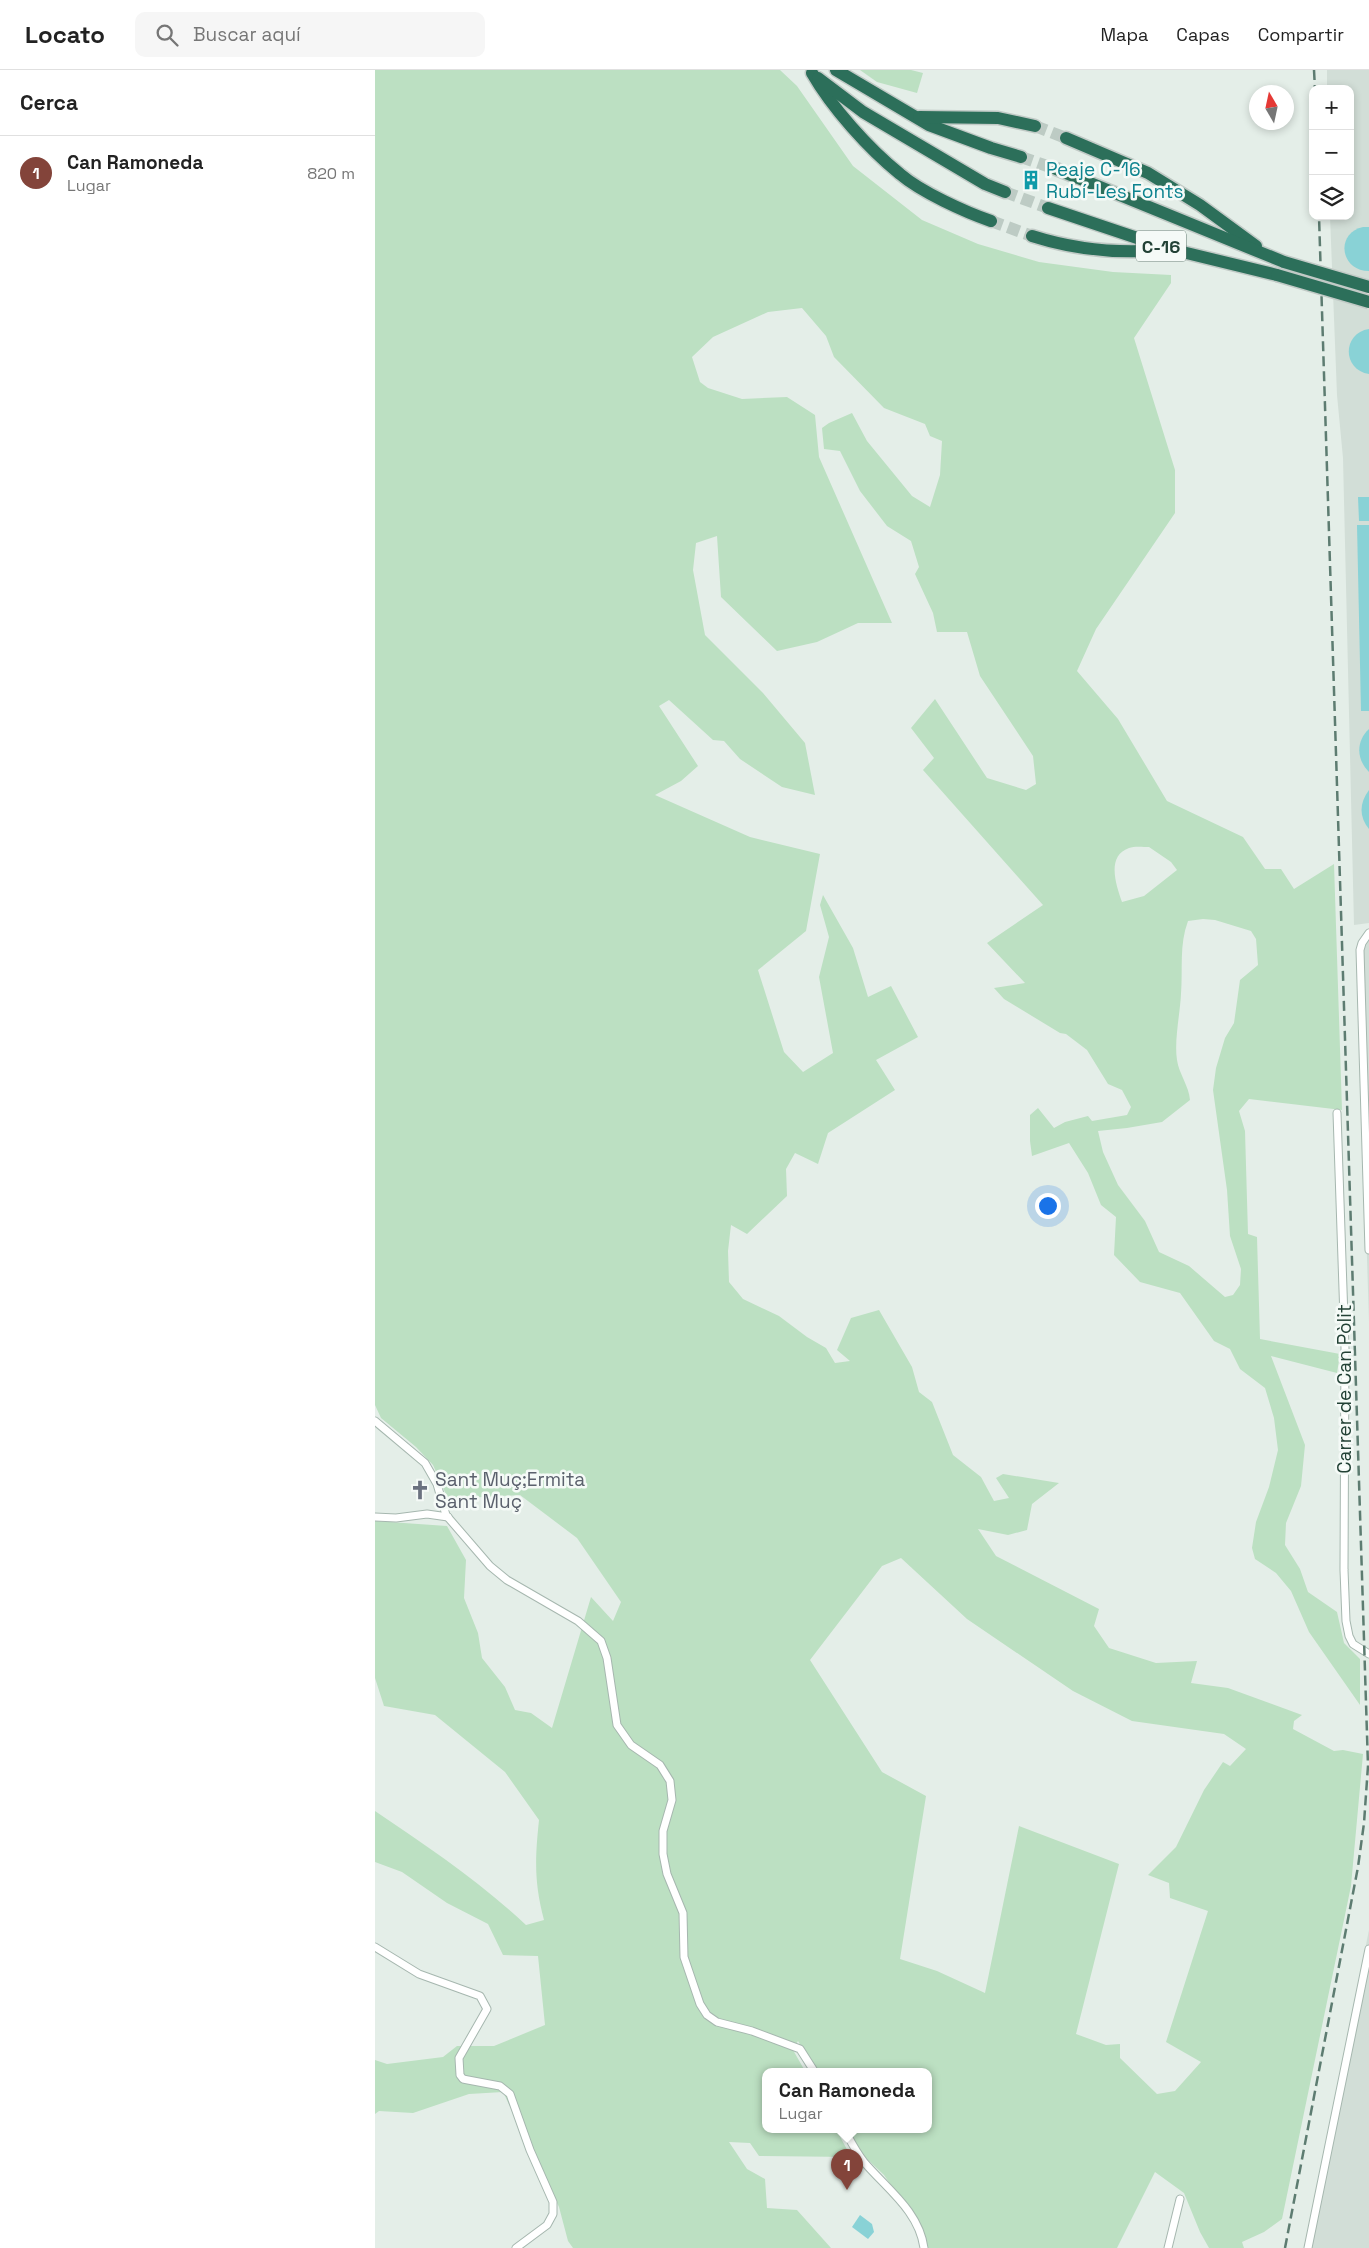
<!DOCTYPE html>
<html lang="es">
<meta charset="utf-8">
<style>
body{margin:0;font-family:"Space Grotesk",sans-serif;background:#f6f6f6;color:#222}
.controls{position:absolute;right:15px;top:15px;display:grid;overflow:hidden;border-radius:10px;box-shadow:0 2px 8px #0003}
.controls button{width:45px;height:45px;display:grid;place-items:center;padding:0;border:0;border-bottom:1px solid #e0e0e0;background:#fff;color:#222;font:25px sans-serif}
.compass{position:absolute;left:874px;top:15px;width:45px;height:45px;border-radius:50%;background:#fff;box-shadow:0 2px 8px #0003;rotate:351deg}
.you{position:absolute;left:672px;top:1135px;width:18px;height:18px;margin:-12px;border:4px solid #fff;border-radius:50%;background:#1a73e8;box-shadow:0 0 0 8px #1a73e833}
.badge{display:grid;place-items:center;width:32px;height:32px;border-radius:50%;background:#83443a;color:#fff;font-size:16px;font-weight:700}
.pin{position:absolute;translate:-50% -41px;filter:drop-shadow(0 1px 2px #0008)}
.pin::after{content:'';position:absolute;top:26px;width:18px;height:15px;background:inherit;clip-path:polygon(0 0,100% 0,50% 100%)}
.popup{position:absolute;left:387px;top:1998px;width:170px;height:65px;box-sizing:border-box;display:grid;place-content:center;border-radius:10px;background:#fff;filter:drop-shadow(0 1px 4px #0005);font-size:16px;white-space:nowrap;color:#767676}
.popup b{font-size:19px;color:#222}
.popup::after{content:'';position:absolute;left:50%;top:100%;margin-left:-10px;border:10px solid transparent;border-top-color:#fff}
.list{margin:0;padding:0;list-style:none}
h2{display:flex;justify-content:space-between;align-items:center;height:65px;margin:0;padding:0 20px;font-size:21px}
h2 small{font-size:16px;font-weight:400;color:#767676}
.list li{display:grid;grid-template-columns:32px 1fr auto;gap:15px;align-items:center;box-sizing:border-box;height:75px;padding:0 20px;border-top:1px solid #e0e0e0}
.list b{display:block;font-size:19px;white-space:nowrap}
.list p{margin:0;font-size:16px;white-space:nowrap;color:#767676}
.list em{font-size:16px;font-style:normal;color:#767676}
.icon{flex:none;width:28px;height:28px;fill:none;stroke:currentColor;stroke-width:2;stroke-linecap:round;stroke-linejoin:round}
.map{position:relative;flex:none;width:994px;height:2178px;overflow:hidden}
header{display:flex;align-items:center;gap:30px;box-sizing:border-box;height:70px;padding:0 25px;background:#fff;border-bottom:1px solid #e0e0e0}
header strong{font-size:24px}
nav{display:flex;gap:28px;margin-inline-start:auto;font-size:18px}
.search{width:350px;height:45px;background:#f6f6f6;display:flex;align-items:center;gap:12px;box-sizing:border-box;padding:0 18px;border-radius:10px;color:#767676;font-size:19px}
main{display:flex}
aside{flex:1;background:#fff}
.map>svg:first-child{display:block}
</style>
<header>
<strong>Locato</strong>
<div class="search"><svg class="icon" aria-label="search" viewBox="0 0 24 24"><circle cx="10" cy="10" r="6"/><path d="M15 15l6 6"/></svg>Buscar aquí</div>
<nav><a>Mapa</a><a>Capas</a><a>Compartir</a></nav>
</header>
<main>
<aside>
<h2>Cerca<small></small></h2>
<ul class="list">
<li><span class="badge">1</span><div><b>Can Ramoneda</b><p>Lugar</p></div><em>820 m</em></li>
</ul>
</aside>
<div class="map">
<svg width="994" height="2178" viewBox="0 0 994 2178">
<rect width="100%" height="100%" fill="#e4eee8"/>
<g fill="#d2ded7">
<path d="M952 0H994V853L979 855 968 388 962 325 955 146H975V19H952Z"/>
<path d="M993 859H994V1251L982 878Z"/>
<path d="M994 1860V2178H930L972 1968Z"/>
</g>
<g fill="#bce0c2" fill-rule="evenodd">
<path d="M0 0H405L422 16 478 96 547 150 603 174 664 192 738 202 796 205V213L759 268 800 400V443L721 559 702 601 743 649 792 731 868 767 890 799H906L919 819 959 794 967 1040 874 1029 864 1041 870 1061 873 1164 882 1167 885 1269 965 1284 962 1303 896 1286 930 1375 926 1416 911 1453 910 1475 925 1499 933 1522 962 1542 969 1573 985 1589V1635L934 1562 916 1521 901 1503 880 1489 877 1478 881 1452 894 1417 903 1380 899 1348 890 1318 865 1299 855 1279 839 1271 805 1223 765 1212 739 1185 741 1147 726 1135 713 1103 694 1073 657 1086 655 1071V1045L663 1038 679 1058 690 1052 713 1046 717 1051 752 1045 756 1037 747 1020 733 1014 712 980 691 964 685 963 629 929 619 918 650 913 612 873 668 835 548 700 559 688 536 658 560 629 612 708 651 720 661 714 658 686 605 606 592 562H562L558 543 540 504 544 497 536 471 512 456 485 421 465 381 449 379 447 358 454 353 477 343 492 371 537 426 555 437 565 405 567 371 555 366 550 354 509 338 459 287 451 266 427 238 393 242 338 267 317 287 325 312 333 318 367 329 412 327 440 345 444 387 517 553H483L442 572 402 581 346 527 342 466 321 473 318 500 330 565 388 623 430 673 440 725 407 717 365 689 349 671 338 670 294 630 284 636 323 696 306 711 280 725 375 767 445 784 431 861 383 900 409 982 428 1002 458 983 444 907 454 867 445 835 448 825 478 878 493 927 516 916 543 967 501 990 520 1020 453 1063 443 1094 420 1083 411 1099 412 1126 372 1164 356 1155 353 1181 354 1212 368 1229 404 1246 432 1267 451 1278 460 1293 475 1291 462 1280 476 1248 504 1240 537 1297 544 1322 557 1332 578 1385 606 1407 619 1431 634 1428 621 1408 628 1404 684 1413 657 1434 652 1460 633 1465 603 1459 621 1486 724 1539 719 1556 734 1578 781 1593 822 1591 816 1613 853 1618 927 1645 919 1651 918 1659 959 1681 968 1680 988 1684 976 1816 907 2149 889 2162 867 2172 869 2178H834L825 2162 809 2123 780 2102 742 2178H552L549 2164 509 2105 488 2085 473 2059H553V2001H440L423 1971 418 1980 430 2001H391V2059H461L476 2087 384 2086 375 2073 354 2072 372 2099 390 2109 392 2138 422 2140 456 2178H198L193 2171 184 2137 128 2022 94 2024 38 2043 4 2041 0 2044V1990L12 1994 68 1987 82 1976H119L170 1955 163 1886 128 1885 113 1854 72 1833 27 1802 0 1792V1741C52 1776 105 1812 151 1855L169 1850C159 1812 160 1789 164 1750L130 1702 60 1645 9 1636 0 1608V1451L72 1456 91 1490 89 1528 103 1563 107 1588 130 1617 140 1640 156 1643 177 1658 216 1527 238 1551 246 1532 202 1468 145 1425 73 1429 58 1395 41 1377 6 1348 0 1335ZM774 777 796 792 802 800 769 826 747 832C741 815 731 786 754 778 759 776 768 777 774 777ZM828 849 840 850 876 861 881 869 883 895 865 910 859 953 850 968 841 998 838 1020 852 1120 855 1166 866 1199 865 1215 858 1225 850 1227 814 1196 784 1182 770 1151 743 1115 728 1082 723 1061 752 1058 787 1052 815 1030C814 1016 804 1004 802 990 799 971 805 944 806 924 808 899 804 875 813 851ZM526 1488 592 1549 698 1621 757 1651 849 1664 871 1679 855 1696 848 1692 829 1720 801 1777 773 1805 794 1813 795 1828 833 1841 791 1972 826 1992 800 2021 782 2024 745 1988V1974L731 1975 701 1964 744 1794 644 1756 610 1923 562 1901 525 1889 551 1726 507 1702 435 1590 507 1496Z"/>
<path d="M485 0H536L548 3 542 23 502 12Z"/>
</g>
<g fill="#89d2d6">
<path d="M988 157H994V201C965 201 960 163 988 157Z"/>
<path d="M994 259V304C967 300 967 263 994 259Z"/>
<path d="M983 427H994V451H984Z"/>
<path d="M982 455H994V641H986Z"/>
<path d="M994 659V702C981 689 981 671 994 659Z"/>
<path d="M994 720V759C984 747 984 733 994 720Z"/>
<path d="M485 2145 497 2154 499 2162 493 2169 477 2157Z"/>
</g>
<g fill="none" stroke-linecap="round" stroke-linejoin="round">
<g stroke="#bdcbc4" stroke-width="12" stroke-dasharray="12 6" stroke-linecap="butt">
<path d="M660 56 691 68"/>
<path d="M646 87 681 99"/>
<path d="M630 122 673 138"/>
<path d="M616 151 657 166"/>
</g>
<defs>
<g id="street">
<path d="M994 863 987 873 985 880 994 1180"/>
<path d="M962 1043 970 1278 969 1500 971 1551 974 1566 978 1574 994 1584"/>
<path d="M0 1351 50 1393 62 1414 71 1445 115 1496 132 1510 203 1551 226 1571 232 1588 242 1655 256 1675 285 1695 295 1711 297 1730 288 1761V1784L292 1804 308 1843 309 1887 325 1934 332 1945 342 1952 377 1961 425 1979 439 2001"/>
<path d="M0 1447 21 1448 52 1444 73 1447"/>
<path d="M0 1877 44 1904 105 1926 112 1939 84 1988 85 2005 88 2009 93 2010 125 2016 135 2024 155 2080 178 2132V2144L172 2155 141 2178"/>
<path d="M469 2059C475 2070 481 2082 489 2092 512 2119 544 2141 549 2178"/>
<path d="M793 2178 805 2129"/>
<path d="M933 2178 994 1879"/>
</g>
<g id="highway">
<path d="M461 0 554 55 616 78 646 87"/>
<path d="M437 3C457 38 494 79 525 104 546 122 590 142 616 151"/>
<path d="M443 8 488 42 610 114 630 122"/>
<path d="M544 47 623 48 660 56"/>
<path d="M691 68 773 103 825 135 881 176"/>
<path d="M681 99 909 192"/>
<path d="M673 138 795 179 902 205"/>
<path d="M657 166C701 180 742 184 788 180"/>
</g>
</defs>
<use href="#street" stroke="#a6b7af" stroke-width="9"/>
<use href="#highway" stroke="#c1cac6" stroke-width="15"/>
<use href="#street" stroke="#fff" stroke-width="7"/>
<use href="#highway" stroke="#2c6f5a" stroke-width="12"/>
<g stroke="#5d7c71" stroke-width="2.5" stroke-dasharray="10 5" stroke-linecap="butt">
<path d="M939 0 940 19"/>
<path d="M910 2178 983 1797 989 1753 993 1696 944 146"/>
</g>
<defs>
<g id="highway-bridge">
<path d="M909 192 994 217"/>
<path d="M902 205 994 232"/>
</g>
</defs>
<use href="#highway-bridge" stroke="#c1cac6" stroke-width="15" stroke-linecap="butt"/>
<use href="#highway-bridge" stroke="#2c6f5a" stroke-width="12"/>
</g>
<defs>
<symbol id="building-bare" viewBox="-9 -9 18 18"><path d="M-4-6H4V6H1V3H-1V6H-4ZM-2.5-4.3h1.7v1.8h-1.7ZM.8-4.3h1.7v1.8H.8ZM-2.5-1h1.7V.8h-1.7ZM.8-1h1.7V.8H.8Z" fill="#0f9aa8" stroke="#f5faf7" stroke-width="2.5" paint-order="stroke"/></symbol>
<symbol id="church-bare" viewBox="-9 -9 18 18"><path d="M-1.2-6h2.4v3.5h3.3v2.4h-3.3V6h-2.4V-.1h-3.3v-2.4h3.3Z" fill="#6b7280" stroke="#f5faf7" stroke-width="2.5" paint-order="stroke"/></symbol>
</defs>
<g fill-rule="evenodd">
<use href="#building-bare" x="642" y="96" width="28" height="28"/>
<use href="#church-bare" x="31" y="1406" width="28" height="28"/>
</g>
<g text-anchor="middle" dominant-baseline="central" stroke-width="5" stroke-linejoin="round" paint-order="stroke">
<rect fill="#f5faf7" stroke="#61786f" stroke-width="1" x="761" y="160.5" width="50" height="31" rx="4"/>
<g font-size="18" font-weight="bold" fill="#224135">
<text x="786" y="176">C-16</text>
</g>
<g font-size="19" fill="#0d838f" stroke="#f5faf7" text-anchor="start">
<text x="671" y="99">Peaje C-16<tspan x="671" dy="22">Rubí-Les Fonts</tspan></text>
</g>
<g font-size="19" fill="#224135" stroke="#f5faf7">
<text transform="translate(969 1319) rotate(-90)">Carrer de Can Pòlit</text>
</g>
<g font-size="19" fill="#5b616d" stroke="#f5faf7" text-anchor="start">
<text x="60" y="1409">Sant Muç;Ermita<tspan x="60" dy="22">Sant Muç</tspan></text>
</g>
</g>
</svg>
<div class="controls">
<button>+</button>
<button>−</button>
<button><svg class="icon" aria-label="layers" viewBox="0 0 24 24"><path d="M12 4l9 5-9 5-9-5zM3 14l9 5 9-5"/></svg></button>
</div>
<svg class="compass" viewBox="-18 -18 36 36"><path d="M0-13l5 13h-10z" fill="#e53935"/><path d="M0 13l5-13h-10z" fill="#767676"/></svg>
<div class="you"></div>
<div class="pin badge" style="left:472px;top:2120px">1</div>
<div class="popup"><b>Can Ramoneda</b>Lugar</div>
</div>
</main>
